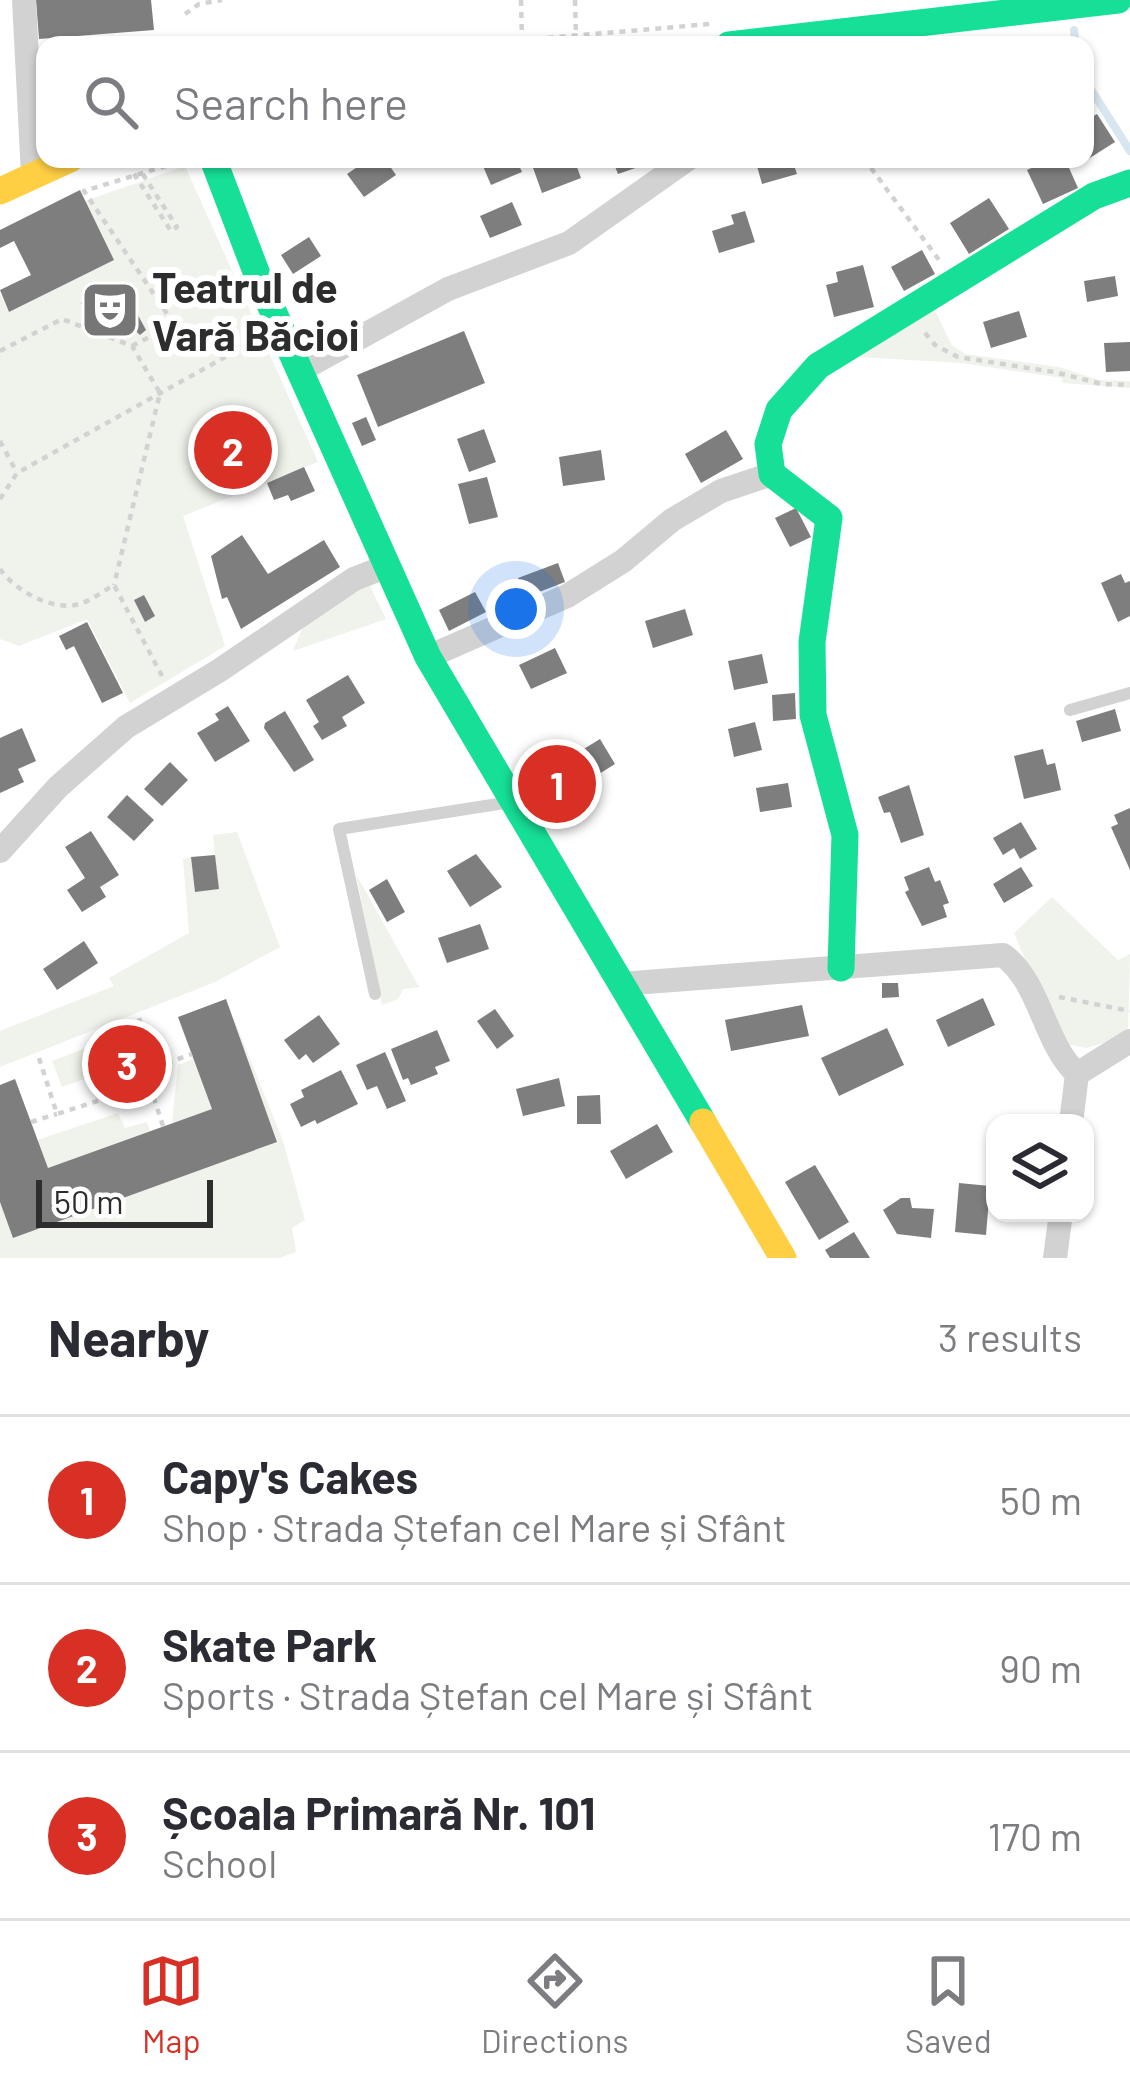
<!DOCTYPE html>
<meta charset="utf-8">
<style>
body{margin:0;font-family:Barlow,sans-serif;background:#f7f7f7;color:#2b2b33}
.controls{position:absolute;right:36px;bottom:36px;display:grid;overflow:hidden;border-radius:24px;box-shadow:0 3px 9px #0004}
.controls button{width:108px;height:108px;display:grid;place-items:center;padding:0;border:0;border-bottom:3px solid #e1e1e2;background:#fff;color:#2b2b33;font:60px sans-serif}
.scale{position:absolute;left:36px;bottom:30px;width:177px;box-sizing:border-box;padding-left:12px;border:6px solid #2d2d2d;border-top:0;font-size:33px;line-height:42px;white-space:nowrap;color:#2d2d2d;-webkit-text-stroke:9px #fff;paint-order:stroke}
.you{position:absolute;left:516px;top:609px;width:42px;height:42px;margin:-30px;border:9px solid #fff;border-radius:50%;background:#1a73e8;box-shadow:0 0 0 18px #1a73e833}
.badge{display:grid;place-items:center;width:78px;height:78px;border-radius:50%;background:#d93025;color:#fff;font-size:39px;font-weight:700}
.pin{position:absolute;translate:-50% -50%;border:6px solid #fff;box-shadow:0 3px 12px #0006}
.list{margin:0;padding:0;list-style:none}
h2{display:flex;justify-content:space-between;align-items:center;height:156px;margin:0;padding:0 48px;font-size:51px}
h2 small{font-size:39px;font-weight:400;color:#7c7c81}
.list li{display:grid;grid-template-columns:78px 1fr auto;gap:36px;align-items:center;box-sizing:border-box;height:168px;padding:0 48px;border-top:3px solid #e1e1e2}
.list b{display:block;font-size:45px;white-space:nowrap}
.list p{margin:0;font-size:39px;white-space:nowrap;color:#7c7c81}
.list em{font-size:39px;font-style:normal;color:#7c7c81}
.icon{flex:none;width:66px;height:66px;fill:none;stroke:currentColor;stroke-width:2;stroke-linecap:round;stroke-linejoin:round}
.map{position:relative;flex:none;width:1130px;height:1258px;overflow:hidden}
.search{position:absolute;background:#fff;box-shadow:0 3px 9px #0004;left:36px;right:36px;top:36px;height:132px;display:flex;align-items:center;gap:30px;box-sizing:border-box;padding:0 42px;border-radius:24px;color:#7c7c81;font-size:45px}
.sheet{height:660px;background:#fff}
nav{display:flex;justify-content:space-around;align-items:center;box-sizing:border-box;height:168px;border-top:3px solid #e1e1e2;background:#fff;font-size:33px;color:#7c7c81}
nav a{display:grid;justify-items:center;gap:6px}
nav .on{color:#d93025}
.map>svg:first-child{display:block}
</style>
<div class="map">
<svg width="1130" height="1258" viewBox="0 0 1130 1258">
<rect width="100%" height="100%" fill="#fff"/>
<g fill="#eff3eb">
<path d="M185 166 318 462 183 516 225 646 130 703 87 619 19 646 0 639V294L9 312 113 260 85 201Z"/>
<path d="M932 304 952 346 966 354 1059 367 1099 380 1130 381V388L1063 383 1062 378 962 363 858 357Z"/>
<path d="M369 584 386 619 293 651 302 629 359 587Z"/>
<path d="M237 832 280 947 215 982 0 1067V1031L114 986 109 978 189 933 183 859 191 857 195 891 218 889 213 835Z"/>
<path d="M356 874 419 987 403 989 398 999 382 1005Z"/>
<path d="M1052 897 1118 960 1130 954 1128 1035 1087 1048 1066 1044 1054 1028 1014 933Z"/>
<path d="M226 999 283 1141 305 1220 292 1228 296 1252 279 1258H0V1202L14 1238 277 1142Z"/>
<path d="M125 1033 134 1061 62 1087 52 1061Z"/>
<path d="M193 1059 212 1109 172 1123 178 1065Z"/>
<path d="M118 1113 125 1128 147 1122 150 1131 48 1168 37 1140Z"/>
</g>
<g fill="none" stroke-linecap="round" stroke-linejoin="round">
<g stroke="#d8e6f0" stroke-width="8">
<path d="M1074 30 1076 45"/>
<path d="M1085 80 1130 151"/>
</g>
</g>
<g fill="#7e7e7e">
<path d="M36 0H151L154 30 39 39Z"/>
<path d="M150 36V45H64L63 41Z"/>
<path d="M1097 114 1115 142 1085 161V121Z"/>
<path d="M369 159H385L396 175 364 197 347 174Z"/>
<path d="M480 159H516L522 172 491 185Z"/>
<path d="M547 159H574L581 178 542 193 532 165Z"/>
<path d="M612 159H645L647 164 618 174Z"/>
<path d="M755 159H792L797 174 762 184Z"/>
<path d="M1051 159H1065L1078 188 1043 204 1027 170Z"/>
<path d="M80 190 114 260 9 312 0 290 31 275 14 241 0 248V230Z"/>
<path d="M989 198 1009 229 969 254 950 223Z"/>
<path d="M512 202 522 225 490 238 480 216Z"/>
<path d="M745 211 755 242 719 253 712 231 734 224 731 215Z"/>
<path d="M309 237 321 256 293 274 281 255Z"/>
<path d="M922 250 935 274 904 291 891 267Z"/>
<path d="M863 265 874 307 834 317 826 285 838 282 836 272Z"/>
<path d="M1115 276 1118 296 1087 302 1084 281Z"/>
<path d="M113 287 126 293 146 330 140 335 129 325 88 316 81 303Z"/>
<path d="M1019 311 1027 337 991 348 983 322Z"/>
<path d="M464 331 485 383 378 427 357 375Z"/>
<path d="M1130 342V371L1106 372 1104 343Z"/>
<path d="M366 417 376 440 362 446 352 423Z"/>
<path d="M484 429 496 462 469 472 457 439Z"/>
<path d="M726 430 743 459 701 483 685 454Z"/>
<path d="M601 450 605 480 563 486 559 457Z"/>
<path d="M304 467 315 491 291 501 288 495 274 500 267 483Z"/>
<path d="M487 477 498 517 469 524 458 484Z"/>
<path d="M796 508 811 537 790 547 775 518Z"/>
<path d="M242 535 268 574 324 540 340 567 241 629 227 597 222 599 211 556Z"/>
<path d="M558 563 565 582 526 597 518 578Z"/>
<path d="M1121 574 1125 583 1130 581V616L1118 622 1101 583Z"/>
<path d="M475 592 486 612 449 631 439 610Z"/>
<path d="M144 595 155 616 145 622 134 600Z"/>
<path d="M685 609 693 635 653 648 645 621Z"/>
<path d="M87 622 123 693 102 703 74 646 66 650 59 636Z"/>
<path d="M555 648 567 673 531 689 519 665Z"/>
<path d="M762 654 768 683 734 690 728 661Z"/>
<path d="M348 675 365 703 342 717 347 726 322 740 313 726 319 722 306 700Z"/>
<path d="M795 693 796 719 773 721 772 695Z"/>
<path d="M228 706 250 741 215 762 197 733 219 720 215 714Z"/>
<path d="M1115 709 1121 731 1082 742 1076 721Z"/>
<path d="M285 711 314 760 294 772 264 728 265 723Z"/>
<path d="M755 722 762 750 734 757 728 729Z"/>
<path d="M22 728 36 761 18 769 24 782 0 793V738Z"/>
<path d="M600 739 615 764 575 789 580 797 555 812 535 779Z"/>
<path d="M1043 749 1047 765 1055 763 1061 790 1024 799 1014 756Z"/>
<path d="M170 762 188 780 162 806 144 789Z"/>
<path d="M788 783 792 807 760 812 756 788Z"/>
<path d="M909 785 924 835 901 843 890 812 884 813 878 797Z"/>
<path d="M127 795 154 820 134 841 107 817Z"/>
<path d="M1130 808V870L1111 827 1118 824 1114 815Z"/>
<path d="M1021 822 1037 849 1020 859 1014 848 1003 855 993 838Z"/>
<path d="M91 831 119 875 100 887 106 897 82 912 67 890 85 878 65 847Z"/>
<path d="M476 854 502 887 470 907 447 871Z"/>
<path d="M215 855 219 889 195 892 191 857Z"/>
<path d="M929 867 935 882 940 880 949 903 943 905 947 917 922 926 905 892 909 890 904 877Z"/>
<path d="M1021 867 1033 886 1004 903 993 884Z"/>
<path d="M387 879 405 912 387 922 369 890Z"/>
<path d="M480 924 489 949 447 963 438 938Z"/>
<path d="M84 941 98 963 57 990 43 969Z"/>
<path d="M882 983H898L899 997 882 998Z"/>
<path d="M983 998 995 1025 948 1047 936 1020Z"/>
<path d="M226 999 277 1142 13 1238 0 1202V1085L15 1079 48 1168 212 1109 178 1017Z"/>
<path d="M802 1005 809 1036 731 1051 725 1020Z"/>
<path d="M495 1009 514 1036 497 1049 477 1021Z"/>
<path d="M319 1015 340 1044 313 1063 306 1054 299 1060 284 1040Z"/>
<path d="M887 1028 904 1065 839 1096 821 1058Z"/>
<path d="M437 1030 450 1061 435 1067 438 1074 411 1085 408 1078 403 1080 391 1049Z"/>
<path d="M385 1052 406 1101 387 1109 377 1086 367 1090 356 1065Z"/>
<path d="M341 1070 358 1104 317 1124 315 1120 301 1127 290 1104 304 1097 301 1090Z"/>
<path d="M559 1078 565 1106 523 1116 516 1089Z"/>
<path d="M600 1095 601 1124H577V1096Z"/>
<path d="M657 1124 673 1152 626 1179 610 1151Z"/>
<path d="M815 1165 849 1222 819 1240 785 1182Z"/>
<path d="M959 1183 990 1186 986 1235 955 1232Z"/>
<path d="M901 1198H910L912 1208 934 1209 931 1238 897 1234 883 1210Z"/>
<path d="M854 1232 870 1258H830L825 1250Z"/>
</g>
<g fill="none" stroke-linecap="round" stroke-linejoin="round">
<g stroke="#d2d2d2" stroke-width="4.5" stroke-dasharray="6 6" stroke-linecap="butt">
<path d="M521 0 522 40"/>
<path d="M575 0 576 36"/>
<path d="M185 14 199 4 222 0"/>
<path d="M464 45 710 24"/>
<path d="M871 168 939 260"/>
<path d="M134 174 171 231 177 227 142 173"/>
<path d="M174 324 198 327 230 353"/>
<path d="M925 333 935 345 958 357 1054 372 1102 384 1130 385"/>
<path d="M132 346 174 324 84 191 182 161"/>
<path d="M0 351 62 319 132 346 160 393 114 585"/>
<path d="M0 441 17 473"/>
<path d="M0 499 17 473 252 342"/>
<path d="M0 569C14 590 53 612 79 604 91 601 103 591 114 585L162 676"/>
<path d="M1059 997 1130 1011"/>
<path d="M39 1058 57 1114 160 1081 139 1018"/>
<path d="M155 1067 192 1054"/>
<path d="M150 1086 163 1126"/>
<path d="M31 1122 57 1114"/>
</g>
<g stroke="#d2d2d2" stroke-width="12">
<path d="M1070 710 1130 693"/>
<path d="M375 994 339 829 511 802"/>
</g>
<g stroke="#d2d2d2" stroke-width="24">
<path d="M24 0 33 175"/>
<path d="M299 371 448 289 569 243 688 159"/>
<path d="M428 657 567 596 623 561 672 520 721 491 772 474"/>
<path d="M0 851 58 787 126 727 220 670 354 579 385 567"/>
<path d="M620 984 1003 955C1041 983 1043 1042 1077 1074"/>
<path d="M1077 1074 1130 1041"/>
<path d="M1071 1123 1077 1074"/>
<path d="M1055 1258 1061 1213"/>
</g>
<g stroke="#16e098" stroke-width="27">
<path d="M729 45 1118 0"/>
<path d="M213 159 260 282 428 657 703 1122"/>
<path d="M841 968 845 835 813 715 812 642 829 518 772 474 768 444 779 410 818 366 1094 196 1130 183"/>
</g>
<g stroke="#ffcf43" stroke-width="27">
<path d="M0 191 70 159"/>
<path d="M703 1122 783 1258"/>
</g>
</g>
<defs>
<symbol id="theatre-square" viewBox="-11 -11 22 22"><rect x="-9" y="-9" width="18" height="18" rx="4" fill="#767676" stroke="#fff"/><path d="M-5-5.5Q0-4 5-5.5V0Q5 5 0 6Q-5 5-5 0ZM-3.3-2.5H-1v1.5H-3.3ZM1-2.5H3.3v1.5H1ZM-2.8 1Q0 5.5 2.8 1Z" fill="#fff"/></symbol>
</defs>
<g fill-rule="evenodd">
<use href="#theatre-square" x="77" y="277" width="66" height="66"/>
</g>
<g text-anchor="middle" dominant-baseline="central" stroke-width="12" stroke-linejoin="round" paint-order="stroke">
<g font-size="42" font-weight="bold" fill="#2d2d2d" stroke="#fff" text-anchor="start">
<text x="152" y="286">Teatrul de<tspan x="152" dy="48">Vară Băcioi</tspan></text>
</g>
</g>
</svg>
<div class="controls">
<button><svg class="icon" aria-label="layers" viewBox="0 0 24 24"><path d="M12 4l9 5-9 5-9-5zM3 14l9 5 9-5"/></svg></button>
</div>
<div class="scale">50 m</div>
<div class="you"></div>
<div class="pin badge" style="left:557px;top:784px">1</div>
<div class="pin badge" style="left:233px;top:450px">2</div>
<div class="pin badge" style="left:127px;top:1064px">3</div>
<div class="search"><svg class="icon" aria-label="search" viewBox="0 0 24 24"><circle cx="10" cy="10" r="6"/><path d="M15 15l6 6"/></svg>Search here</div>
</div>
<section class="sheet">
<h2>Nearby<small>3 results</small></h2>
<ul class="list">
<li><span class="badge">1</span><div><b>Capy's Cakes</b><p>Shop · Strada Ștefan cel Mare și Sfânt</p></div><em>50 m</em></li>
<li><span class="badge">2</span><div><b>Skate Park</b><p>Sports · Strada Ștefan cel Mare și Sfânt</p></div><em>90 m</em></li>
<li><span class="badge">3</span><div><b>Școala Primară Nr. 101</b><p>School</p></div><em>170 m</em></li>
</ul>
</section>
<nav>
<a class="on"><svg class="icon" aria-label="map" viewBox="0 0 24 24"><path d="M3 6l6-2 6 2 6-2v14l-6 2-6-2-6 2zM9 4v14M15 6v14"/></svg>Map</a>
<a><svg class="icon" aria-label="directions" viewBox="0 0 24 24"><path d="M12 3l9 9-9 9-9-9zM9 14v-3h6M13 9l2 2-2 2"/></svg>Directions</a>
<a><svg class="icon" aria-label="saved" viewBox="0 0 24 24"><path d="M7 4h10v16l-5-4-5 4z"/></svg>Saved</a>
</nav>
